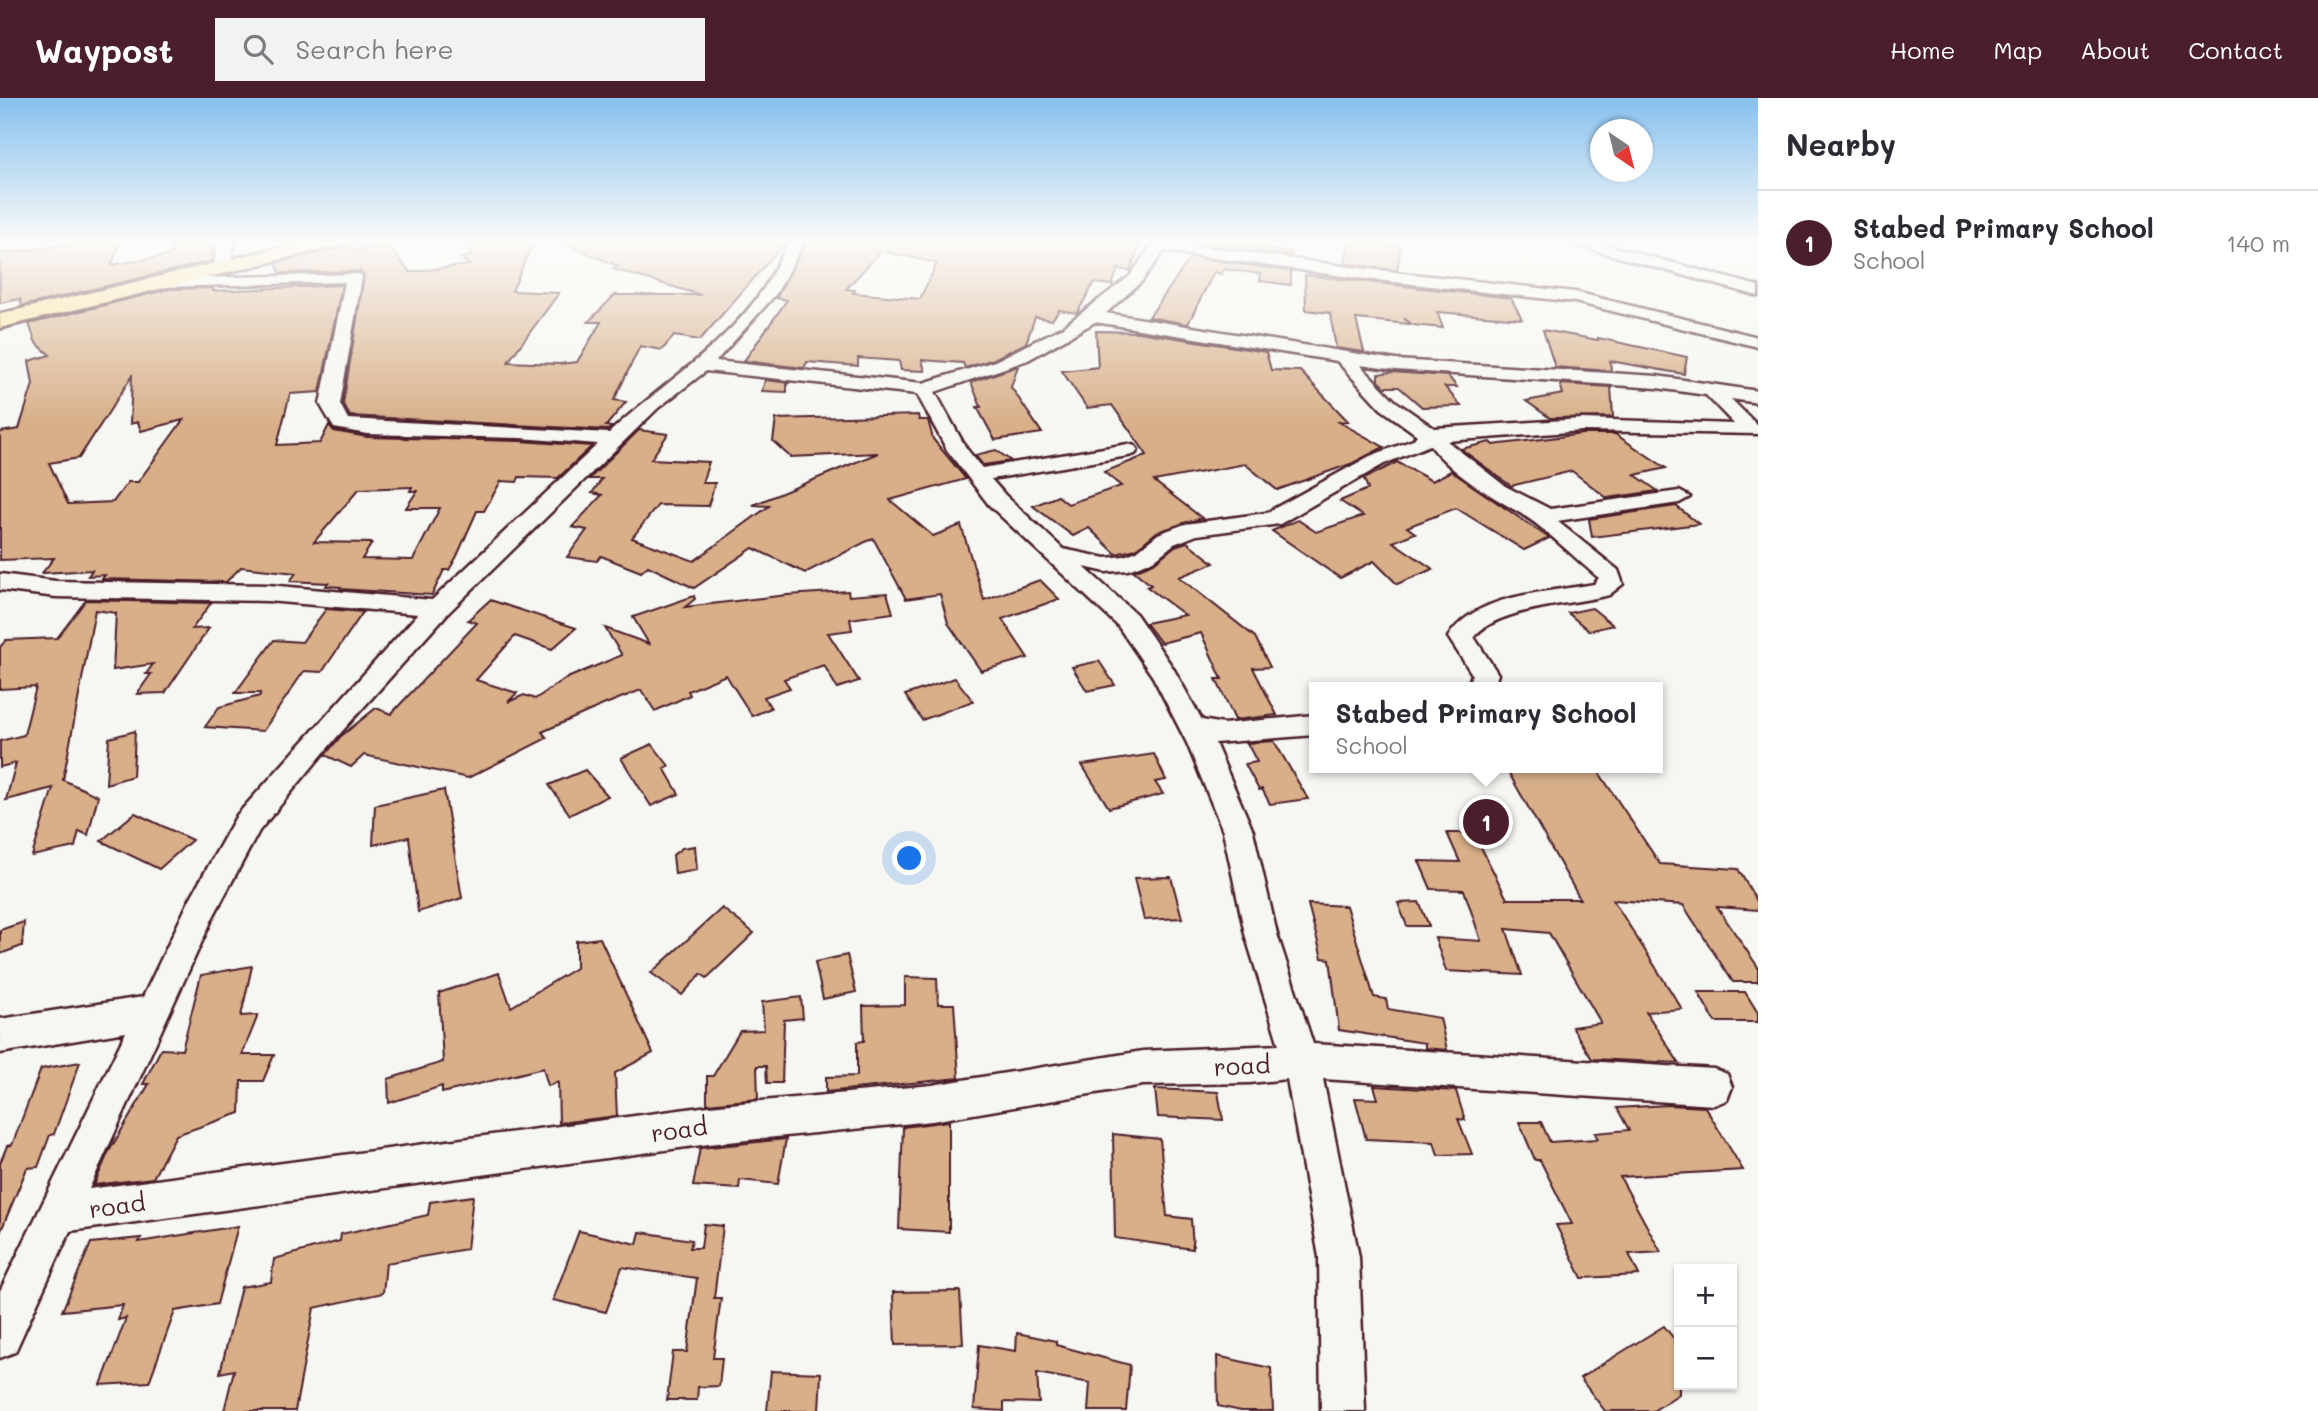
<!DOCTYPE html>
<meta charset="utf-8">
<style>
body{margin:0;font-family:Mali,sans-serif;background:#f2f2f3;color:#2b2b33}
.controls{position:absolute;right:21px;bottom:21px;display:grid;overflow:hidden;border-radius:0px;box-shadow:0 2px 5px #0004}
.controls button{width:63px;height:63px;display:grid;place-items:center;padding:0;border:0;border-bottom:2px solid #e1e1e2;background:#fff;color:#2b2b33;font:35px sans-serif}
.compass{position:absolute;left:1590px;top:21px;width:63px;height:63px;border-radius:50%;background:#fff;box-shadow:0 2px 5px #0004;rotate:145deg}
.you{position:absolute;left:910px;top:761px;width:24px;height:24px;margin:-18px;border:5px solid #fff;border-radius:50%;background:#1a73e8;box-shadow:0 0 0 10px #1a73e833}
.badge{display:grid;place-items:center;width:46px;height:46px;border-radius:50%;background:#4a1f2b;color:#fff;font-size:23px;font-weight:700}
.pin{position:absolute;translate:-50% -50%;border:4px solid #fff;box-shadow:0 2px 7px #0006}
.popup{position:absolute;left:1309px;top:584px;width:354px;height:91px;box-sizing:border-box;display:grid;place-content:center;border-radius:0px;background:#fff;filter:drop-shadow(0 2px 5px #0005);font-size:23px;white-space:nowrap;color:#7c7c81}
.popup b{font-size:26px;color:#2b2b33}
.popup::after{content:'';position:absolute;left:50%;top:100%;margin-left:-14px;border:14px solid transparent;border-top-color:#fff}
.list{margin:0;padding:0;list-style:none}
h2{display:flex;justify-content:space-between;align-items:center;height:91px;margin:0;padding:0 28px;font-size:30px}
h2 small{font-size:23px;font-weight:400;color:#7c7c81}
.list li{display:grid;grid-template-columns:46px 1fr auto;gap:21px;align-items:center;box-sizing:border-box;height:105px;padding:0 28px;border-top:2px solid #e1e1e2}
.list b{display:block;font-size:26px;white-space:nowrap}
.list p{margin:0;font-size:23px;white-space:nowrap;color:#7c7c81}
.list em{font-size:23px;font-style:normal;color:#7c7c81}
.icon{flex:none;width:38px;height:38px;fill:none;stroke:currentColor;stroke-width:2;stroke-linecap:round;stroke-linejoin:round}
.map{position:relative;flex:none;width:1758px;height:1313px;overflow:hidden}
header{display:flex;align-items:center;gap:42px;box-sizing:border-box;height:98px;padding:0 35px;background:#4a1f2b;color:#fff}
header strong{font-size:33px}
nav{display:flex;gap:38px;margin-inline-start:auto;font-size:24px}
.search{width:490px;height:63px;background:#f2f2f3;display:flex;align-items:center;gap:18px;box-sizing:border-box;padding:0 24px;border-radius:0px;color:#7c7c81;font-size:26px}
main{display:flex}
aside{flex:1;background:#fff}
.map>svg:first-child{display:block}
</style>
<header>
<strong>Waypost</strong>
<div class="search"><svg class="icon" aria-label="search" viewBox="0 0 24 24"><circle cx="10" cy="10" r="6"/><path d="M15 15l6 6"/></svg>Search here</div>
<nav><a>Home</a><a>Map</a><a>About</a><a>Contact</a></nav>
</header>
<main>
<div class="map">
<svg width="1758" height="1313" viewBox="0 0 1758 1313">
<rect width="100%" height="100%" fill="#f6f6f2"/>
<filter id="ink" filterUnits="userSpaceOnUse"><feTurbulence type="fractalNoise" baseFrequency=".0143" numOctaves="2"/><feDisplacementMap in="SourceGraphic" scale="14" xChannelSelector="R" yChannelSelector="G"/><feConvolveMatrix kernelMatrix="1 2 1 2 8 2 1 2 1" color-interpolation-filters="sRGB"/></filter>
<g filter="url(#ink)">
<g fill="#d8af89" stroke="#4a1f2b" stroke-width="2" fill-rule="evenodd">
<path d="M96 142H122L111 167 171 157V142H211L212 163 22 208 20 201 0 205V156Z"/>
<path d="M351 142 353 153 387 147 410 174 469 167 461 160 473 157 472 154 462 142H534L512 193 559 195 508 264 559 266 577 264 601 224H588L615 197H701L613 171 618 168 556 142H622L639 147 651 142H787L700 242 674 238 662 252 640 248 614 302 626 304 606 328 612 329 608 332 350 318 343 306 364 178 360 173 280 175 276 165 345 149Z"/>
<path d="M808 142H1095L1140 147 1130 173 1118 171 1112 187 1094 185 1077 215 1059 212 1052 222 1035 219 1026 245 994 261 965 270 963 265 922 262 925 273 901 272 899 263 858 260V268L807 264 804 270 744 263 787 202 776 200ZM881 153 937 165 920 201 853 195 855 192 846 191Z"/>
<path d="M1205 142H1273L1270 152 1292 154V158L1202 146Z"/>
<path d="M1353 142 1401 148 1397 172 1345 166 1348 148H1351Z"/>
<path d="M1191 159 1291 173V187L1260 183 1261 176 1224 171 1222 176 1214 174 1188 226 1149 219Z"/>
<path d="M1305 177 1511 200 1522 221 1437 214 1443 230 1413 227 1404 220 1409 226 1356 221 1364 254 1336 250 1330 215 1306 212Z"/>
<path d="M342 187 320 294 290 296 277 347 320 345 329 327 334 333 367 339 520 343 592 348 558 380 519 379 517 384 501 383 484 413H477L457 458 449 472H444L432 497 340 491 341 489 326 488 328 485 290 483 296 475 241 469 226 484 102 481 105 477 88 478 92 472 42 475 54 460 0 462V334L19 331 33 286 29 263 50 257 36 245 29 226 169 191 213 190V193ZM132 278 130 326 138 324 141 333 183 322 138 384H128L113 404 68 406 49 365 79 360ZM412 389 410 393H417L406 410H440L413 462 362 461 372 445 314 444 359 391Z"/>
<path d="M1543 232 1598 242V240L1687 259 1684 276 1610 263 1611 273 1555 269Z"/>
<path d="M1096 233 1138 234 1266 254 1271 272 1300 273 1348 323 1339 324 1384 349 1353 365 1277 392 1245 366 1154 383 1202 420 1157 434 1136 451 1116 456 1089 430 1073 438 1033 408 1058 398 1068 406 1121 388 1104 374 1147 357 1112 307 1087 310 1062 273 1098 269Z"/>
<path d="M1018 268 1011 289 1042 335 995 342 977 309H981L971 284Z"/>
<path d="M1391 274 1448 278 1457 289H1445L1461 308 1422 309 1399 289H1385L1378 282V276Z"/>
<path d="M765 282 790 285H787V294L762 293Z"/>
<path d="M1560 286 1611 289 1613 319 1550 320 1526 303 1563 296Z"/>
<path d="M918 317 919 322H928L933 341 966 381 890 402 933 438 961 427 984 502 1040 482 1059 501 1002 521 1028 560 981 573 948 525 940 496 906 501 873 440 805 475 753 450 694 490 648 468 641 474 601 458 597 463 567 459 587 432 572 429 602 397 592 395 602 381H589L639 332 668 336 651 361 709 364 702 385H715L708 408 658 407 632 440 694 463 769 408 753 407 878 355 790 359 773 343 776 321Z"/>
<path d="M1582 336H1615L1666 370 1635 377 1658 393 1607 400 1572 373 1511 388 1461 351 1490 344 1493 347Z"/>
<path d="M996 352 1011 363 983 367 975 357Z"/>
<path d="M1397 364 1432 383 1451 373 1549 440 1524 452 1456 410 1407 429 1415 435 1393 444 1433 471 1397 486 1374 463 1340 480 1272 433 1298 422 1316 434 1363 418 1340 403 1368 391 1364 381Z"/>
<path d="M1676 408 1699 426 1592 439 1589 421Z"/>
<path d="M1187 444 1214 465 1179 479 1255 539 1270 569 1253 570 1277 617 1235 622 1216 581H1222L1201 535 1161 545 1146 525 1185 517 1147 489 1151 487 1134 473 1154 465 1175 448Z"/>
<path d="M848 493 849 498 887 495 893 515 850 521 852 532 828 535 859 583 837 590 824 567 784 581 790 590 764 599 771 610 752 618 726 577 688 593 690 597 655 613 641 592 603 607 542 634 547 640 468 680 364 657 351 669 325 657 340 639 376 610 391 616 477 525 468 522 490 502 576 530 552 551 515 538 476 582 517 595 508 604 524 597 535 601 565 581 622 557 605 530 649 546 633 519 694 498 695 501 685 509 787 497Z"/>
<path d="M86 502 211 505 192 531 209 530 165 595 137 596 151 576H146L153 566 113 572 116 515 95 512 63 682 98 698 88 737 79 733 75 749 32 758 53 690 6 702 16 665 0 669V643L24 637 36 589 0 591V549L6 542 57 540Z"/>
<path d="M1592 510 1613 527 1589 533 1568 515Z"/>
<path d="M326 511 363 514 322 574 304 573 263 633 205 629 219 609 260 598V595H235L274 542 302 544Z"/>
<path d="M1099 563 1115 587 1087 593 1072 569Z"/>
<path d="M955 580 973 603 922 622 905 597Z"/>
<path d="M135 633 133 678 106 686 109 640Z"/>
<path d="M1274 643 1308 701 1270 706 1262 691 1259 692 1245 666 1257 664 1247 645Z"/>
<path d="M652 646 669 668 664 670 679 696 651 708 621 660Z"/>
<path d="M1154 656 1166 682 1155 684 1163 696 1109 710 1082 667Z"/>
<path d="M1506 670H1596L1660 766 1738 771 1758 805V812L1717 809 1758 869V884H1733L1683 807 1613 802 1682 911 1646 914 1679 965 1592 961 1572 929 1601 925 1549 835 1506 831 1522 877 1446 873 1435 840 1481 843 1464 792 1431 791 1419 763 1460 764 1447 735H1474L1507 801H1580Z"/>
<path d="M585 672 608 698 570 717 549 687Z"/>
<path d="M444 692 462 800 418 814 409 739 373 747 375 707Z"/>
<path d="M135 715 192 742 159 771 101 743Z"/>
<path d="M695 748 697 772 675 776 673 757 682 750Z"/>
<path d="M1171 779 1182 820 1144 822 1134 780Z"/>
<path d="M1419 804 1429 828H1407L1398 805Z"/>
<path d="M1308 806 1346 808 1374 899 1386 901 1388 911 1440 920 1447 952 1425 950V945L1339 932 1330 861 1322 860Z"/>
<path d="M722 810 754 835 707 880 701 876 682 897 651 875Z"/>
<path d="M24 824 22 848 0 856V832Z"/>
<path d="M600 840 653 955 615 975 617 1018 559 1025 558 984 548 988 543 970 442 995V988L389 1005 388 981 443 964 439 895 499 875 511 909 576 870V843Z"/>
<path d="M847 857 856 894 823 901 815 864Z"/>
<path d="M252 868 241 918 258 917 242 957H274L263 983H241L240 1015 176 1037 153 1080 94 1087 108 1055 149 986H143L161 951 182 952 201 877Z"/>
<path d="M905 879 937 880 938 906H954L959 980 826 994V979L857 978V944L864 943 863 908 905 907Z"/>
<path d="M1698 894H1745L1758 915V924H1715Z"/>
<path d="M801 899 803 920 784 922 782 985H767L766 968H757L758 1001 707 1006V978H713L740 933 764 932 762 904Z"/>
<path d="M80 964 54 1036 50 1037 38 1069 27 1070 0 1135V1065L7 1048 12 1047 41 971Z"/>
<path d="M1374 988 1456 993 1465 1022 1458 1021 1472 1056 1438 1057 1434 1044 1366 1041 1355 1000 1378 1001Z"/>
<path d="M1155 991 1218 994 1223 1022 1158 1019Z"/>
<path d="M1668 1007 1705 1009 1743 1072 1620 1079 1661 1154 1629 1156 1639 1177 1582 1180 1556 1127 1572 1126 1540 1062H1535L1519 1024H1541L1550 1044 1598 1041 1595 1035 1629 1032 1617 1010Z"/>
<path d="M949 1023V1134L899 1131 903 1029Z"/>
<path d="M1113 1036 1160 1041 1167 1118 1191 1121 1193 1151 1115 1140Z"/>
<path d="M786 1041 778 1086 740 1082 739 1091 693 1088 700 1050Z"/>
<path d="M473 1098 467 1151 386 1165 383 1195 314 1210 295 1313H224L234 1272 220 1275 241 1189 271 1184 274 1161 340 1143 341 1136 428 1117 430 1104Z"/>
<path d="M704 1126 723 1128 714 1200H721L713 1260H722L719 1288 698 1289 697 1302H667L673 1254H687L697 1180 622 1169 606 1214 553 1202 579 1133 637 1146 640 1134 692 1142 690 1150H701Z"/>
<path d="M238 1128 217 1206 175 1213 149 1284 101 1287 126 1220 118 1222 123 1207 62 1213 91 1145 141 1140 139 1144Z"/>
<path d="M960 1193 963 1246 895 1247 893 1194Z"/>
<path d="M1664 1228 1679 1247V1296L1653 1313H1605L1580 1280Z"/>
<path d="M1017 1235 1056 1243V1247L1130 1267 1126 1313H1088L1090 1285 1037 1275 1039 1305 1004 1304V1313L974 1311 979 1247 1016 1253Z"/>
<path d="M1217 1258 1271 1270 1273 1313H1241L1218 1308Z"/>
<path d="M771 1273 821 1275 819 1313H767Z"/>
</g>
<g fill="none" stroke-linecap="round" stroke-linejoin="round">
<defs>
<g id="street">
<path d="M218 142H234L230 169 222 174 214 169Z"/>
<path d="M790 142H805L776 196 716 263 923 285 995 263 1063 229 1130 178 1155 142 1358 170 1575 194 1758 239V249L1575 204 1358 180 1164 153 1141 184 1106 215 1396 262 1657 278 1758 293V305L1731 301 1758 328V336L1582 333 1447 343 1505 388 1550 411 1679 393 1690 399 1679 405 1557 423 1618 472 1623 486 1609 497C1572 507 1498 509 1474 539L1498 576 1494 589H1468L1472 576 1448 539C1476 495 1547 495 1594 486L1599 480C1574 460 1546 430 1520 415 1488 396 1453 377 1430 347L1384 366 1280 426 1197 437 1174 446 1153 463 1128 472 1106 474 1084 469 1136 516 1173 570 1202 622 1223 626 1314 617V637L1215 645 1253 733 1277 836 1313 946 1714 971 1727 976 1732 989 1727 1002 1714 1007 1323 981 1359 1159 1365 1313H1321L1319 1159 1287 981 1250 985 1143 987 932 1023 709 1046 70 1133 15 1254 0 1260V1193L126 934 0 955V921L143 899 190 801 237 717 418 516 268 503 56 499 0 492V476L56 483 268 487 432 502 598 346 520 340 367 336 334 330 320 306 345 184 162 189 156 187V181L360 176 362 179 340 306 348 321 609 335C660 287 725 249 764 190 773 175 781 158 790 142ZM1095 224 1337 263 1381 311 1417 337 1413 342 1370 358 1266 415 1185 426 1158 436 1137 453 1124 458 1106 460 1063 451 1005 397 991 381 1128 358 1135 356 1138 352 1135 348 1128 346 982 370 966 350 935 294 1028 262ZM1360 267 1396 272 1657 290 1706 297 1734 326 1582 321 1434 330 1395 303ZM706 273 917 296 947 352 989 407 1118 528 1153 579 1187 645 1223 733 1245 836 1279 947 1143 953 932 987 709 1008 89 1091 214 817 259 733 336 640 447 516 658 310Z"/>
<path d="M1565 142H1589L1758 188V198L1568 145Z"/>
</g>
<path id="highway" d="M312 142H347L344 146 0 230V216Z"/>
</defs>
<use href="#street" stroke="#4a1f2b" stroke-width="5"/>
<use href="#highway" stroke="#4a1f2b" stroke-width="6"/>
<use href="#street" fill="#f6f6f2" fill-rule="evenodd"/>
<use href="#highway" fill="#fadf96" fill-rule="evenodd"/>
</g>
</g>
<linearGradient id="sky" x2="0" y2="1"><stop stop-color="#87c0ee"/><stop offset="0.44" stop-color="#fbfbf9"/><stop offset="1" stop-color="#fbfbf9" stop-opacity="0"/></linearGradient>
<rect width="1758" height="326" fill="url(#sky)"/>
<g text-anchor="middle" dominant-baseline="central" stroke-width="5" stroke-linejoin="round" paint-order="stroke">
<g font-size="24" fill="#4a1f2b" stroke="#f6f6f2">
<text transform="translate(1242 967) rotate(-3)">road</text>
<text transform="translate(679 1031) rotate(-8)">road</text>
<text transform="translate(117 1107) rotate(-8)">road</text>
</g>
</g>
</svg>
<div class="controls">
<button>+</button>
<button>−</button>
</div>
<svg class="compass" viewBox="-18 -18 36 36"><path d="M0-13l5 13h-10z" fill="#e53935"/><path d="M0 13l5-13h-10z" fill="#7c7c81"/></svg>
<div class="you"></div>
<div class="pin badge" style="left:1486px;top:724px">1</div>
<div class="popup"><b>Stabed Primary School</b>School</div>
</div>
<aside>
<h2>Nearby<small></small></h2>
<ul class="list">
<li><span class="badge">1</span><div><b>Stabed Primary School</b><p>School</p></div><em>140 m</em></li>
</ul>
</aside>
</main>
